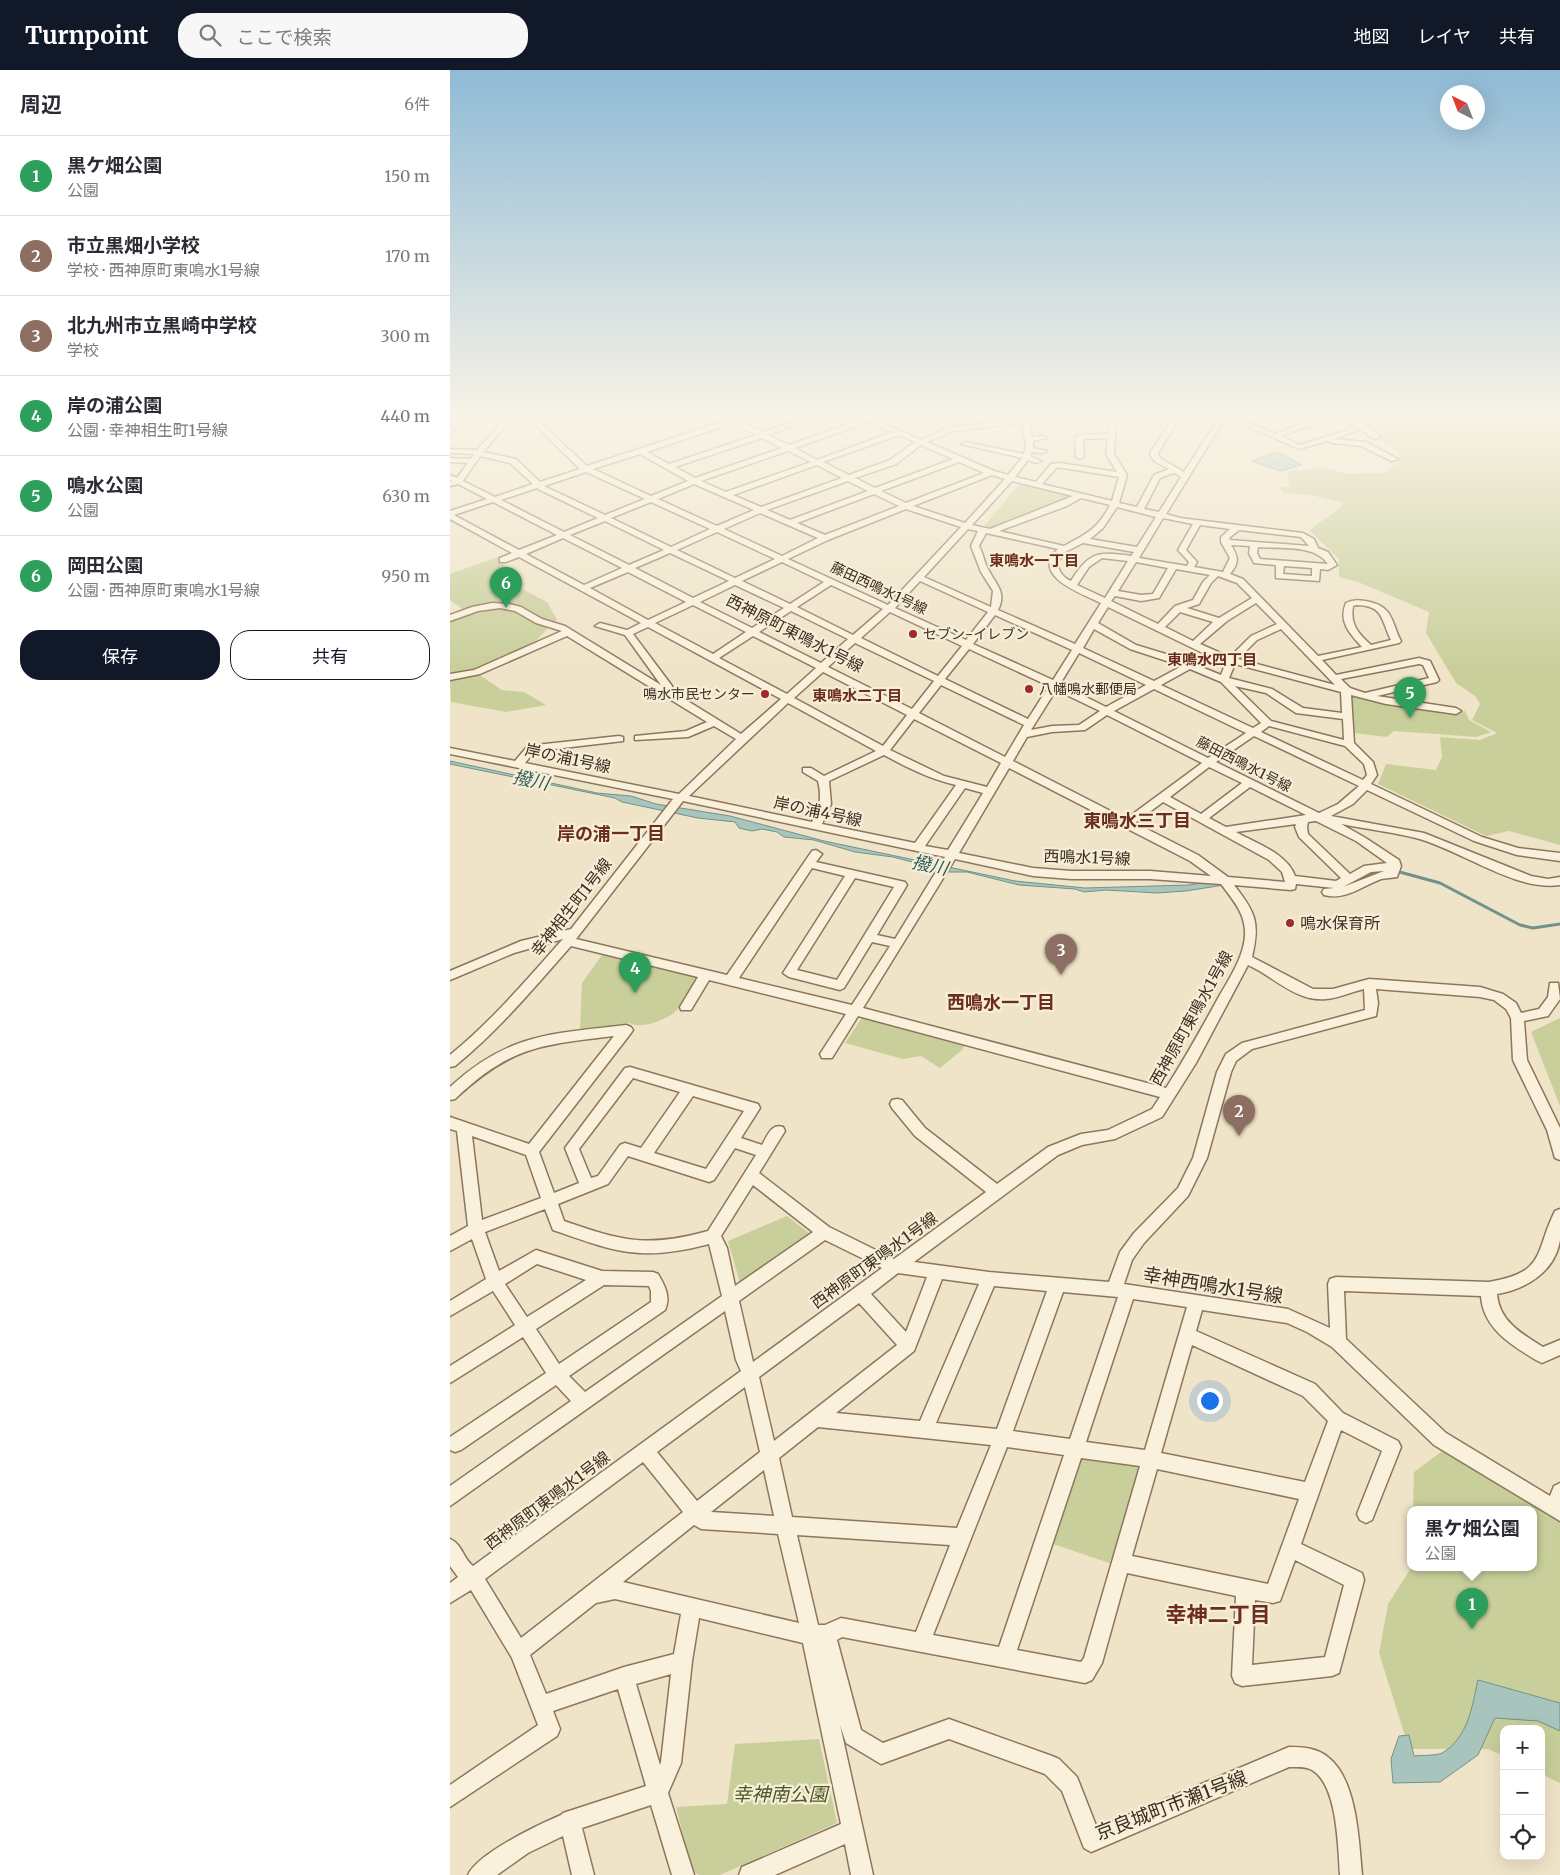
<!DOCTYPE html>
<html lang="ja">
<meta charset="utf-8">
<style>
body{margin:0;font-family:Merriweather,"Noto Sans JP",serif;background:#f7f7f7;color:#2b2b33}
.controls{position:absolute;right:15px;bottom:15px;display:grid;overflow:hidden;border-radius:10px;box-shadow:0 5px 20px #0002}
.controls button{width:45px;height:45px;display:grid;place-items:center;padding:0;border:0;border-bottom:1px solid #e1e1e2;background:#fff;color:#2b2b33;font:25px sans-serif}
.compass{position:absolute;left:990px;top:15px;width:45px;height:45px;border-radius:50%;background:#fff;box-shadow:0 5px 20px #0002;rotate:318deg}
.you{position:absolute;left:759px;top:1330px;width:18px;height:18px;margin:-12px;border:4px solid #fff;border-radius:50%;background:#1a73e8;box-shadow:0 0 0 8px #1a73e833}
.badge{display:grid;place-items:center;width:32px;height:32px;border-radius:50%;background:#111827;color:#fff;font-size:16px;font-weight:700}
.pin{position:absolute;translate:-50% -41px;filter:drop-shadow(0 1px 2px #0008)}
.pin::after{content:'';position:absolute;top:26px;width:18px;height:15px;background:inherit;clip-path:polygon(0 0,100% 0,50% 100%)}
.popup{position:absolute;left:957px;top:1436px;width:130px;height:65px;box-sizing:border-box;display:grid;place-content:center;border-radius:10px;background:#fff;filter:drop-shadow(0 1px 4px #0005);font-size:16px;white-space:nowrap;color:#7c7c81}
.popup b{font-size:19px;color:#2b2b33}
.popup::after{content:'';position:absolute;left:50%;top:100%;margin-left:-10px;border:10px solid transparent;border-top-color:#fff}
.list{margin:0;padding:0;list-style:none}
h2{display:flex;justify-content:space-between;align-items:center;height:65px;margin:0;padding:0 20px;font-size:21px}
h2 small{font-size:16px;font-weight:400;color:#7c7c81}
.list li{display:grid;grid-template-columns:32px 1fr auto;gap:15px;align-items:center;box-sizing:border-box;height:80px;padding:0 20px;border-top:1px solid #e1e1e2}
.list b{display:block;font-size:19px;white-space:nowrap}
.list p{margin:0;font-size:16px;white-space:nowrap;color:#7c7c81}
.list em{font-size:16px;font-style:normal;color:#7c7c81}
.actions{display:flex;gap:10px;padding:15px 20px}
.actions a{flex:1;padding:11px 0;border:1px solid #111827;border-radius:20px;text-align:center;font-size:18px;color:#111827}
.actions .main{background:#111827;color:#fff}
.icon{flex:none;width:28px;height:28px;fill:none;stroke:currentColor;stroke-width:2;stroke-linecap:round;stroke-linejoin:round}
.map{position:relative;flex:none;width:1110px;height:1805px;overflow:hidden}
header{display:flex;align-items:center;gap:30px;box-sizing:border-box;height:70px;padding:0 25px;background:#111827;color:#fff}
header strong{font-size:24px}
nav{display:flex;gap:28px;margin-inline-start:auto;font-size:18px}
.search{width:350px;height:45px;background:#f7f7f7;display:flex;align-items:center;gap:12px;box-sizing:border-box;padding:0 18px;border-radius:20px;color:#7c7c81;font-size:19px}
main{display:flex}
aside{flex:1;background:#fff}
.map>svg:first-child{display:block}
</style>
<header>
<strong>Turnpoint</strong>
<div class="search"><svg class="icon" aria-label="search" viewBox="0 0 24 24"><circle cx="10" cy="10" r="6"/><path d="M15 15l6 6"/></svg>ここで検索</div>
<nav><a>地図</a><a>レイヤ</a><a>共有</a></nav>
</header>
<main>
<aside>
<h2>周辺<small>6件</small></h2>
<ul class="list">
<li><span class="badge" style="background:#2e9e5b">1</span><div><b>黒ケ畑公園</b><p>公園</p></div><em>150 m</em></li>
<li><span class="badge" style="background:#8d6e63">2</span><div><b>市立黒畑小学校</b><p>学校 · 西神原町東鳴水1号線</p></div><em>170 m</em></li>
<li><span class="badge" style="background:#8d6e63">3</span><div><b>北九州市立黒崎中学校</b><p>学校</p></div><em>300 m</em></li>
<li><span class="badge" style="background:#2e9e5b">4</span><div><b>岸の浦公園</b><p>公園 · 幸神相生町1号線</p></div><em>440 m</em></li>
<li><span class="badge" style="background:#2e9e5b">5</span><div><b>鳴水公園</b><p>公園</p></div><em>630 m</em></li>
<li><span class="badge" style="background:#2e9e5b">6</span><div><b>岡田公園</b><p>公園 · 西神原町東鳴水1号線</p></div><em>950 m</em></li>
</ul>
<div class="actions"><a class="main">保存</a><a>共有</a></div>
</aside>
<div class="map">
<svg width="1110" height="1805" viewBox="0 0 1110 1805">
<rect width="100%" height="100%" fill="#f0e4c8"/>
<g fill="#c9cf9b">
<path d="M924 345H1110V775L1059 761 1036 766 928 714 936 694 986 700 992 687 990 667 1030 670 1047 663 1022 650 1030 634 1025 626 1006 613 976 563 979 542 908 512 889 507V489L860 461C869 450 885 445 894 433L860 425 833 423 830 418 840 416 837 401 875 398 898 404 935 403 948 391 950 382 913 362Z"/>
<path d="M571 412 623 425 613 432 540 458 534 456Z"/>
<path d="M56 484 67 485 50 492 57 497 51 502 72 519 97 532 107 550C97 557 91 568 81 574 61 587 24 602 0 602V551L18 543 0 530V504Z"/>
<path d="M28 604 52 620 74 622 96 635 56 642 1 632 0 608Z"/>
<path d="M904 625 968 639 1006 642 1015 641 1019 650 1041 662 1026 667 944 661 937 667 903 663 901 626Z"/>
<path d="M152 885 247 908C241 918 236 932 228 939 219 949 192 960 180 953L130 960 132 913Z"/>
<path d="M413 946 515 975 512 980 490 998 471 986 453 989 395 973Z"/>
<path d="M1110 948V1036L1081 962Z"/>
<path d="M337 1146 359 1163 290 1213 278 1171Z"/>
<path d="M995 1379 1110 1452V1713L1091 1704V1659H1054V1686L1038 1679H959L929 1583 938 1534 961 1498H1083V1440H963L964 1402Z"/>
<path d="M635 1388 685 1394 689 1399 662 1494 603 1474 627 1392Z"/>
<path d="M369 1669 387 1753 270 1805H249L242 1801 226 1737 277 1734 285 1674Z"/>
</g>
<g fill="#a9c4bc" stroke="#6f938a">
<path d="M826 382 839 387 851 395 830 401 802 391Z"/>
<path d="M0 691 147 723 181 726 206 734 280 746 374 771 565 811 635 818 739 815 770 810 774 815 736 821 707 823 656 820 634 822 625 819 569 815 517 802H500L443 787 405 782 364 770 334 767 327 762 312 759 302 761 289 758 285 752 248 748 172 732 165 728 0 694Z"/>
<path d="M1028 1610 1110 1633V1661L1088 1651 1045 1648 1028 1685 990 1712 943 1713 941 1689 949 1666 959 1665 964 1686C972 1685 985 1686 992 1683 1018 1668 1022 1637 1028 1610Z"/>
</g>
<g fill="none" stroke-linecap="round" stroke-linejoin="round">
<g stroke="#6f938a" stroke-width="3">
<path d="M946 801 990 813 1070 855 1083 858 1110 854"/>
<path d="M870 816 884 819"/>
<path d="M895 816 925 801"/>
</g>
<defs>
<g id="minor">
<path d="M11 345H17L0 364V357Z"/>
<path d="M58 345H65L33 382 66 389 90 412 130 399 75 345H82L137 396 277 350 269 345H277L284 348 295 345H304L290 351 313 362 365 345H374L318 365 339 375 413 349 406 345 420 347 436 345 426 350 471 370 496 359 466 345H474L503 357 572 349 573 345H579L582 367 593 366 597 368 583 371V378L597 381 593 383 582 382 580 386 591 391 587 393 578 390 565 407 586 412 601 394 610 393 667 402 656 384 658 368 633 369 634 387 630 389 626 387 625 367 629 365 658 364 660 345H666L664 384 677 405 669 433 687 437 704 405 719 399 704 391 700 383 725 345H731L708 383 710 388 734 402 771 345H777L716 444 730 448 853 463 864 469 868 478 878 482 887 495 878 500 870 499 869 511 826 508V495L804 493 799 483 800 476 781 475C788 487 790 492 780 504L793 509 868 586 912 577C900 564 888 552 896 533 904 529 911 530 920 532 944 538 941 552 951 571L949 573 872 590 886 605 969 588 980 591 989 610 987 612 927 626 1006 638 1011 641 1006 644 936 634 901 625 904 673 923 692 927 705 921 714 1032 767 1068 778 1110 783V791L1067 785 1024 771 917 720 903 734 881 746 974 763 1081 806 1098 809 1110 807V815C1066 822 1009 779 966 768 942 762 916 759 891 754L914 767 949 790 951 796 947 807C942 808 936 808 931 809 912 816 895 831 874 825L872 822 874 819 884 818 846 814 845 819 841 820 784 815C806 843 810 853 802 887L863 919H883L919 909 1030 917 1053 924 1066 933 1071 943 1089 939 1098 927 1100 913H1108L1110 929 1098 946 1074 951 1077 990 1110 1058V1090L1105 1088 1097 1060 1063 990 1061 948 1056 939 1044 930 1030 927 926 919 928 933 926 946 802 979 786 991 781 1002 757 1088 738 1126 694 1173 682 1190 674 1214 838 1239 880 1258 878 1214 880 1209 886 1207 1039 1212C1097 1202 1084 1183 1105 1141L1110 1139C1110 1149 1110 1160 1110 1170 1105 1202 1076 1219 1047 1224 1049 1251 1072 1264 1093 1277L1110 1270V1285L1092 1293 1086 1290C1061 1275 1033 1258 1031 1226L894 1221 896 1269 996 1363 1100 1426 1104 1416 1110 1413V1451L984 1375 882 1277 857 1262 837 1253 752 1240 746 1261 865 1314 893 1343 948 1371 951 1377 922 1450 916 1453 910 1450 907 1444 932 1381 891 1360 851 1474 912 1503 914 1510 889 1603 882 1606 792 1616 785 1613 782 1606 786 1526 677 1503 652 1593 642 1610 635 1613 392 1567 387 1570 411 1660 433 1673 499 1649 602 1686 609 1689 627 1707 647 1758 839 1677C853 1677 868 1678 879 1688 907 1711 909 1771 912 1805H890C888 1778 888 1715 862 1700 855 1696 847 1697 839 1697L641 1782 634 1778 612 1721 595 1704 499 1669 431 1694 396 1673 390 1655 423 1805H401L395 1774 325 1805H289L292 1797 391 1754 353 1573 249 1548 242 1591 231 1693 218 1723 244 1805H222L201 1735 132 1758 144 1805H122L113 1766 78 1783 47 1805H18C28 1783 88 1755 111 1745L113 1743 196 1716 168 1619 103 1641 110 1659 107 1666 0 1737V1715L88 1655 62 1588 21 1520 0 1533V1513L8 1507 0 1496V1469C12 1474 13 1488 23 1496L291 1301 286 1290 275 1241 0 1436V1416L121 1331 106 1315 11 1380 5 1382 0 1380V1367L96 1303 73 1267 0 1313V1296L65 1255 43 1221 0 1246V1231L36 1209 22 1169 0 1181V1166L18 1156 7 1061 0 1059V1047L79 1074 164 966C90 975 61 976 5 1029L0 1030V1017C59 963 101 964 176 955L181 957 183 960 181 963 89 1082 104 1123 129 1113 115 1078 175 998 180 997 308 1034 310 1038 291 1068 312 1075C317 1067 321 1053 333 1057L335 1061 309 1103 379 1157 444 1189 536 1122 465 1066 442 1038 440 1034 442 1030 447 1029 452 1030 475 1058 547 1114 598 1077 631 1064 658 1060 702 1039 710 1027 408 946 382 988H372L370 984 396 944 259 910 241 940H231L230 937 248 907 121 876C84 918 49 960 5 996L0 997V985C43 950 77 909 113 869L64 883 0 910V901L71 871 121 859 223 729 0 684V678L65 691 76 678 86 675 169 666 173 667V671L87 681 84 682 75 693 229 724 286 669 264 656 238 667 185 670V666L236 661 257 652 117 566 30 604 0 610V604L24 600 112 561 86 553 65 541 50 538 28 541 0 551V545L22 537 42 533 59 534 71 537 92 549 115 556 211 615 175 565 145 556 150 553 177 560 191 553 69 487 56 492H50V488L62 483 0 449V441L37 429 8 414 0 416V412L2 411 0 410V405L7 408 18 393 0 392V388L21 389 24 384 0 383V379L27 380ZM419 352 443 362 367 390 345 378ZM283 353 306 365 219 394 197 382ZM572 353 576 374 574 384 515 372 511 374 572 388 558 405 544 401 477 372 503 361ZM449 365 465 372 440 390 399 405 373 392ZM312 368 332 378 245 408 225 397ZM471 375 503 389 425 418 405 408 446 394ZM338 381 361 392 276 422 251 411ZM190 384 238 411 201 426 143 399ZM30 386 60 393 83 414 45 427 13 411ZM509 392 534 403 456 433 431 421ZM367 395 392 408 311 437 283 425ZM607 397 669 407 662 431 592 414ZM136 402 195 429 155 445 94 416ZM724 403 731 407 709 442 694 439 710 408ZM542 405 555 409 515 453 463 436ZM398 411 418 421 340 450 317 440ZM562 411 623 426 540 459 522 455ZM244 414 304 440 267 456 208 429ZM87 418 88 419 148 448 114 462 51 430ZM424 424 449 436 375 465 347 453ZM631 428 660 435C648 459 636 464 614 476L549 461 617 436ZM43 432 107 465 69 480 4 445ZM201 432 260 459 221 477 161 448ZM667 437 706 447 687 477 640 469 653 458ZM456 439 511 457 438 535 338 489 378 470ZM310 443 368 468 332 486 274 459ZM713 448 743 454 728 480 739 492 737 496 689 488ZM155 451 214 480 179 495 120 465ZM750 455 780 459 771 467V472L780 488 773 502 744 497 747 492 736 480ZM518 459 528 461 521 476 531 502 543 521 541 537 474 507ZM789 460 851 467 859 476 780 470 779 468ZM267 462 325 489 285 508 227 480ZM536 463 608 479C579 506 633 524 651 533L625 574 548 540C557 522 546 515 538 499 534 492 533 483 529 476ZM113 468 172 498 134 515 76 484ZM633 473 684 482 681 486C648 481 639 482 621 511 613 508 609 501 607 493L615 482ZM808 477C830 479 864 474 878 494L810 489 807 483ZM220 483 279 511 243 528 185 498ZM652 488 678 491 655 528 627 515 639 497ZM332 492 374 512 340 534 292 511ZM686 492 718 498 703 524 691 525 668 521ZM834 496 862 498V506L833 504ZM726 499 760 505 753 512 743 530 725 536 708 554 661 531 665 526 691 531 709 528ZM178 502 236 532 198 550 140 518ZM768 506 787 513 802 528 769 548 737 538 749 534 761 513ZM470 511 538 542 516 570 445 538ZM285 515 334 538 302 558 250 532ZM381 515 433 539 403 565 347 537ZM806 533 827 554 801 566 780 587 750 574 777 551ZM243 535 296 562 263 584 205 553ZM906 535C934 535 931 550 941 570L921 575C908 563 900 555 903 536ZM658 537 763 588 776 592 771 605 729 588 686 575 648 553ZM341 541 398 569 371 593 309 562ZM440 542 512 576 488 606 411 568ZM730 542 763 552 743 571 715 557ZM545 545 622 580 603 610 523 574ZM198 557 331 629 291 664 223 622 222 616 183 564ZM644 559 680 579 732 596 704 611 633 578ZM831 559 885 615 788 589 807 570ZM303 566 366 598 337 624 269 588ZM405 573 484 611 462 639 378 597ZM519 579 599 616 578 649 495 609ZM629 583 696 615 656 637 610 614ZM785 594 891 622 892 643 853 638 822 619 779 608ZM969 594 973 595 979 608 915 623 900 618 891 609ZM740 599 771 612 811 653 803 658 711 615ZM373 602 457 645 433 676 344 628ZM491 615 574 655 555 687 469 643ZM785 616 816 623 846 643 893 649 894 670 821 651ZM704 619 796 663 758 688 664 641ZM606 620 650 641 629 655 602 656 581 660ZM338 633 426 681 374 706 361 698H353V702L368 711C372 727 370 738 362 752L239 726ZM657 645 752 693 676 749 563 691 577 667 602 662 635 660ZM464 649 551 693 537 717 494 706 440 680ZM819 656 895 676 914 694 917 705 913 710 811 662ZM804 666 909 716 888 734 869 743 766 692ZM434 685C458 698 480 709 506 715L465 773 372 754 381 734 379 711ZM759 697 792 713 751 744 720 727ZM559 698 740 791 761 806 700 801H621L583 798 509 783ZM800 717 856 745 776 757 759 748ZM515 718 533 723 498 780 475 776ZM233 731 495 787 445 869 427 865 457 815 455 812 366 792 372 784 366 780 362 781 277 905 126 869ZM713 732 819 790 832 802 835 812 778 807 748 785 685 753ZM866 751 906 771 937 793 914 796 900 804 858 764 857 757 858 752ZM846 754 845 757 849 767 891 808 886 811 845 806C837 783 805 773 786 762ZM505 789 583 806 621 809H700L771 814C783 830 796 844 795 865 794 888 777 912 766 932 750 961 734 990 716 1018L413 938ZM362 798 395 806 333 903 339 907 390 920 394 918 422 872 440 876 402 935 289 908ZM934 801 893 817 921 802ZM405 808 444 817 387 910 347 900ZM798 895C823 906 846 932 876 929 889 928 901 922 914 919L915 940 792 973 776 984 767 1002 743 1088 728 1118 684 1163 670 1182 659 1212 539 1202 464 1192 608 1085 632 1075 665 1069 712 1047 746 993ZM183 1008 230 1022 191 1078 175 1073 170 1075 148 1106 141 1108 129 1079ZM243 1026 294 1041 256 1099 204 1083ZM22 1066 76 1085 91 1128 32 1150ZM285 1078 306 1085 258 1161C197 1178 172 1171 114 1151L108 1134 158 1114 178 1086 259 1112 264 1110ZM303 1115 363 1162 285 1216 277 1178 271 1166ZM95 1139 103 1160C166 1182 191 1192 259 1174L272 1226 135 1322 119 1306 215 1240C221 1227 215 1216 208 1204L203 1202 152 1201 86 1180 49 1201 35 1162ZM375 1170 432 1198 303 1292 289 1231ZM87 1194 136 1210 77 1247 55 1214ZM448 1203 477 1207 456 1262 421 1224ZM492 1209 529 1214 470 1351 386 1343 464 1281ZM154 1215 199 1216 201 1221V1232L109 1294 86 1259ZM544 1216 597 1221 547 1359 486 1353ZM613 1222 668 1227 620 1369 563 1361ZM683 1229 737 1237 695 1380 636 1372ZM409 1233 447 1275 324 1371 309 1307ZM742 1275 853 1326 878 1351 855 1412 711 1383ZM295 1317 310 1382 247 1431 207 1382ZM368 1357 541 1375 507 1458 342 1447 329 1388ZM557 1377 614 1385 549 1577 483 1565ZM631 1388 690 1396 634 1588 631 1592 567 1580ZM193 1392 233 1442 71 1568 35 1509ZM707 1399 849 1429 818 1514 682 1486ZM314 1400 324 1446 261 1442ZM244 1455 251 1459 328 1464 349 1553 173 1512ZM347 1465 500 1475 466 1562 391 1548 375 1555H368ZM845 1490 894 1515 875 1587 802 1595 805 1530 823 1533 830 1531ZM165 1529 231 1544 224 1584 174 1597 96 1624 80 1585 146 1533ZM221 1604 211 1692 210 1695 186 1614Z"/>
<path d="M789 345H795L797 352 825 364 870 347 868 345C892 345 912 350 931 367L924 369 910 359 885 369 916 372 948 389 941 391 911 376 882 373 878 371 849 379 793 354 788 350ZM878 349 894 351 906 356 895 361 850 375 831 366Z"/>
</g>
</defs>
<use href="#minor" stroke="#8d765c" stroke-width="3"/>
<use href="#minor" fill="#faf1dc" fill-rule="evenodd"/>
</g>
<linearGradient id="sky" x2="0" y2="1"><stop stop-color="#8fbad6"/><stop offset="0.58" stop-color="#f8f3e6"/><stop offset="1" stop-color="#f8f3e6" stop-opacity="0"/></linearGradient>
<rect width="1110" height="597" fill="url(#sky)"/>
<g fill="#9e2a2b" stroke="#f7eed8" stroke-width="2">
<circle cx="463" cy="564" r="5"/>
<circle cx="579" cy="619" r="5"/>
<circle cx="315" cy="624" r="5"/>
<circle cx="840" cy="853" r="5"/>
</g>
<g text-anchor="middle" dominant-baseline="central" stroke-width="4.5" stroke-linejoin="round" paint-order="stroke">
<g font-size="14" fill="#3d2e20" stroke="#f7eed8">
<text transform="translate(429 518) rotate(25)">藤田西鳴水1号線</text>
<text transform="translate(794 694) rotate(27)">藤田西鳴水1号線</text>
</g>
<g font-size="14" fill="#3d2e20" stroke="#f7eed8" text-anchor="start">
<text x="473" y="564">セブン-イレブン</text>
<text x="589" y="619">八幡鳴水郵便局</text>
<text x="305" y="624" text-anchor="end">鳴水市民センター</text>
</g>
<g font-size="15" font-weight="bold" fill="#6b2e1e" stroke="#f7eed8">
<text x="584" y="490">東鳴水一丁目</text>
<text x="762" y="589">東鳴水四丁目</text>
<text x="407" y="625">東鳴水二丁目</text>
</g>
<g font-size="16" fill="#3d2e20" stroke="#f7eed8">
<text transform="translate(345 563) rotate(27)">西神原町東鳴水1号線</text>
<text transform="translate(118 688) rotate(12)">岸の浦1号線</text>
<text transform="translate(368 741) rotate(12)">岸の浦4号線</text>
<text transform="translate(637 787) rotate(2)">西鳴水1号線</text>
<text transform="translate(121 837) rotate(-52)">幸神相生町1号線</text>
<text transform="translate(741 948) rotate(-61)">西神原町東鳴水1号線</text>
<text transform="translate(424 1190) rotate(-36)">西神原町東鳴水1号線</text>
<text transform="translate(97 1430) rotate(-37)">西神原町東鳴水1号線</text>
</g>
<g font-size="16" fill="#3d2e20" stroke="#f7eed8" text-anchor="start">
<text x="850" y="853">鳴水保育所</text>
</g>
<g font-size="18" font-style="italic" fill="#2f5d5a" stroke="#f7eed8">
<text transform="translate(81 710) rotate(12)">撥川</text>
<text transform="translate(480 795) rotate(12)">撥川</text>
</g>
<g font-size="18" font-weight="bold" fill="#6b2e1e" stroke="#f7eed8">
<text x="687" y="750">東鳴水三丁目</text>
<text x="161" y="763">岸の浦一丁目</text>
<text x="551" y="932">西鳴水一丁目</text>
</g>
<g font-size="19" fill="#3d2e20" stroke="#f7eed8">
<text transform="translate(763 1215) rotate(9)">幸神西鳴水1号線</text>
<text transform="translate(721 1735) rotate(-21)">京良城町市瀬1号線</text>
</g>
<g font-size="19" font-style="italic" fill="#4d5a26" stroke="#f7eed8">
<text x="330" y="1724">幸神南公園</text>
</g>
<g font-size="21" font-weight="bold" fill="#6b2e1e" stroke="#f7eed8">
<text x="768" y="1544">幸神二丁目</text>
</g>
</g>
</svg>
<div class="controls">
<button>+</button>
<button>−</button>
<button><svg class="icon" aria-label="locate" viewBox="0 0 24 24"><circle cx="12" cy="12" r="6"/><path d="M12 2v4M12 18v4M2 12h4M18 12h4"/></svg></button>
</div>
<svg class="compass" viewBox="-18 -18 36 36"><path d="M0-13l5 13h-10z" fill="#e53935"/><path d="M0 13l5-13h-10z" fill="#7c7c81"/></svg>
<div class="you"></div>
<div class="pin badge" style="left:1022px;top:1559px;background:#2e9e5b">1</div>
<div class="popup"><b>黒ケ畑公園</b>公園</div>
<div class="pin badge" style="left:789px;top:1066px;background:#8d6e63">2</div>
<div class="pin badge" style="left:611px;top:905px;background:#8d6e63">3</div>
<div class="pin badge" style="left:185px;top:923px;background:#2e9e5b">4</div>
<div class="pin badge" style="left:960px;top:648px;background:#2e9e5b">5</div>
<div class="pin badge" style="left:56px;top:538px;background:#2e9e5b">6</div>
</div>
</main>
